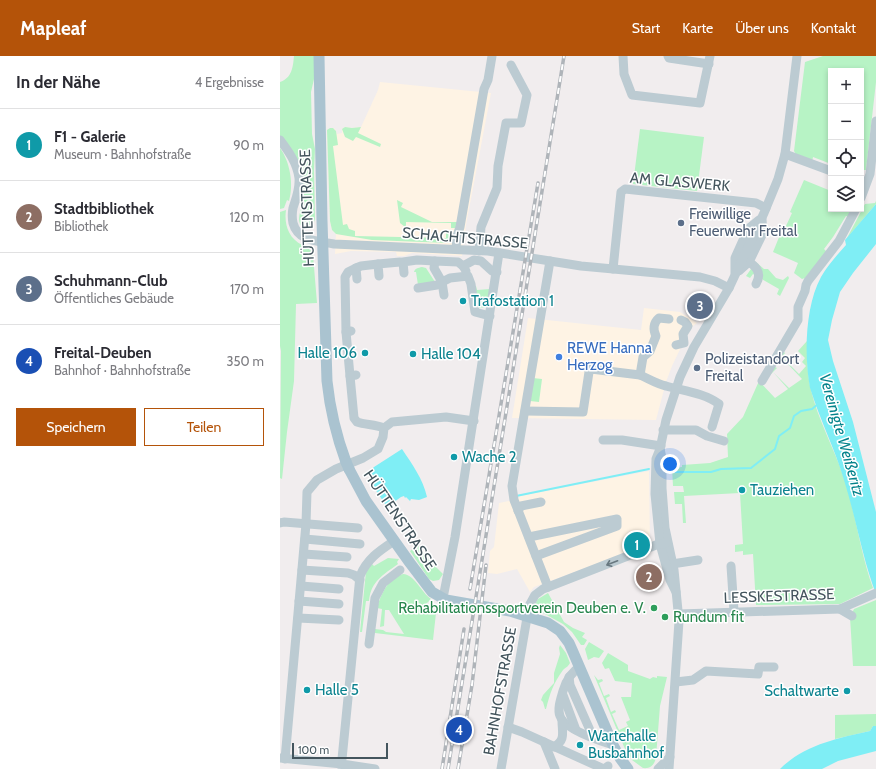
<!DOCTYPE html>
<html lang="de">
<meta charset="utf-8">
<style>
body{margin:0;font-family:Cabin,sans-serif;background:#f2f2f3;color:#2b2b33}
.controls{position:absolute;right:12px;top:12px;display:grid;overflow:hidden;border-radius:0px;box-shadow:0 2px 6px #0003}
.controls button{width:36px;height:36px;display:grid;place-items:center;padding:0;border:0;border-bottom:1px solid #e1e1e2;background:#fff;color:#2b2b33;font:20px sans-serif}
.scale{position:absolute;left:12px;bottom:10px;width:96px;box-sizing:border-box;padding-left:4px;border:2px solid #44555d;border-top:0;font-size:11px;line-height:14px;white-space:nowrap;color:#44555d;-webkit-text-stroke:3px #fff;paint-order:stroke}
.you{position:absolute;left:390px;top:408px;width:14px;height:14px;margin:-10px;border:3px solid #fff;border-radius:50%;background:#1a73e8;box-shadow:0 0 0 6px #1a73e833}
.badge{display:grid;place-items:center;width:26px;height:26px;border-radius:50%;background:#b45309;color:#fff;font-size:13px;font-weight:700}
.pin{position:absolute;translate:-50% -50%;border:2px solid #fff;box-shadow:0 1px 4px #0006}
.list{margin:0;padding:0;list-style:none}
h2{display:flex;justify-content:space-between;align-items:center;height:52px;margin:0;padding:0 16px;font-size:17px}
h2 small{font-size:13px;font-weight:400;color:#7c7c81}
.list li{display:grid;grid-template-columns:26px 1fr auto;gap:12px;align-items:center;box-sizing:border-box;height:72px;padding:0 16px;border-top:1px solid #e1e1e2}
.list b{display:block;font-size:15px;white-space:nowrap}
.list p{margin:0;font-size:13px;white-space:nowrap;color:#7c7c81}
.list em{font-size:13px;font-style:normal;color:#7c7c81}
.actions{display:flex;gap:8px;padding:12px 16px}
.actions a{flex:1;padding:9px 0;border:1px solid #b45309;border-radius:0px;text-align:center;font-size:14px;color:#b45309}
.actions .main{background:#b45309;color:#fff}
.icon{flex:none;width:22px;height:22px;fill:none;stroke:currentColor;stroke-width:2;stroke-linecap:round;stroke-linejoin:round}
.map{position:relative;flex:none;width:596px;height:713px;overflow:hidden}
header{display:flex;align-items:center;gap:24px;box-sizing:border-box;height:56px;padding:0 20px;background:#b45309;color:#fff}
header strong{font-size:19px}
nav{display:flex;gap:22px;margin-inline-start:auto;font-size:14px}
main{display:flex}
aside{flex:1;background:#fff}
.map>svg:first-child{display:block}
</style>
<header>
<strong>Mapleaf</strong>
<nav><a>Start</a><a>Karte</a><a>Über uns</a><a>Kontakt</a></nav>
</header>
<main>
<aside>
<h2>In der Nähe<small>4 Ergebnisse</small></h2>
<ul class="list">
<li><span class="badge" style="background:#0f9aa8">1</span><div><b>F1 - Galerie</b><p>Museum · Bahnhofstraße</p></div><em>90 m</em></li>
<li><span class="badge" style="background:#8d6e63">2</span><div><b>Stadtbibliothek</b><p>Bibliothek</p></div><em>120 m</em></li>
<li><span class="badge" style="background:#5c6f8a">3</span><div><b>Schuhmann-Club</b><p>Öffentliches Gebäude</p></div><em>170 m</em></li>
<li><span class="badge" style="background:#1a4fb4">4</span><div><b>Freital-Deuben</b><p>Bahnhof · Bahnhofstraße</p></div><em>350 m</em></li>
</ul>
<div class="actions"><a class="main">Speichern</a><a>Teilen</a></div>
</aside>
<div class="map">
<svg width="596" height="713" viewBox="0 0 596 713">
<rect width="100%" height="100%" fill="#f1edee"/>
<g fill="#fef3e4">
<path d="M100 26 211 37 186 169 182 200 132 197 124 200H117L116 196 71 195 55 198 56 178 52 174 50 165 47 74 53 72 55 73 57 78 62 77V73L65 71 72 72 81 71 98 34Z"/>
<path d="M364 252 400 256 417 267 413 270 406 281 392 310 386 326 376 364 232 362 248 262 361 274Z"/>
<path d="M369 415 370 488 254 531 250 536 237 513 217 518 208 517 210 495 214 491 219 447 238 443 240 440Z"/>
</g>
<g fill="#b7f3c5">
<path d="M14 0H34V23L31 36 32 78 35 93 34 114 35 163 33 169 26 173C16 169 19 159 22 150L21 149 23 130 0 80V26C12 22 13 11 14 0Z"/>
<path d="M543 0H596V26L586 114H581V15H551V108L533 101 532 106 517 100 514 95 525 6Z"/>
<path d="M65 71 72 72 81 71 78 77 101 88 100 91 76 81 73 85 65 81 62 73Z"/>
<path d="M50 72H53L56 75 58 89 53 90 63 169 67 168 69 173 75 175V180L166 182V177L170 178C173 183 172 185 168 187L92 184 56 178 52 174 50 165 47 74Z"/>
<path d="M360 73 424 81 417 135 353 128Z"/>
<path d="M0 92C10 106 14 128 9 145L7 144 4 152 0 153Z"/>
<path d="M524 124 551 135V153H572L569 161 566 160 553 181 544 193 547 196 525 222 522 223 514 217 518 207 493 196 504 169 506 170 512 157 510 156Z"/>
<path d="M117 144 123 147 121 151 152 166H178V169L175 172H171V167L126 166V171H125L120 167Z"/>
<path d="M596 145V148L567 182 585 148 595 147Z"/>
<path d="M6 154C4 168 8 182 22 189 28 192 31 193 33 199L37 247 16 248 14 325 7 376 2 423 0 422 1 295 0 290V156Z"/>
<path d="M476 206 484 213H488L496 222 503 224 508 220 509 222 500 240 497 238 499 233 473 218 470 222 466 220Z"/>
<path d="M142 211 146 212 155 226 138 229 136 216H134C135 212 138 212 142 211Z"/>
<path d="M194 230H196L197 234 210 233 207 251 198 252Z"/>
<path d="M527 285C527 300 527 318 531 334 538 364 554 392 564 422 576 458 580 496 593 532L560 548 476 549 473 498 463 499V495L455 496V489L463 488 460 437 404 440 406 467H403L402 448H395L394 436H404L403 430H393L392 412 402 411V409L430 407 448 401 447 378 463 361 479 325 495 342 508 333 493 316 489 320 495 311 497 312 493 316 509 332 522 323 503 303 499 306 498 305 503 295 505 297 502 301 519 318 526 310 522 306 525 302 518 295Z"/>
<path d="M253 322 262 323 259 346 250 345Z"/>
<path d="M138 489 151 506 163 518 159 524 153 525 149 523 130 495Z"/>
<path d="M108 502 119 503 117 506 118 508C103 519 91 525 89 545H86L82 576H80L86 515 90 506 94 510Z"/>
<path d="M123 518C135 519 141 536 151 543L145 549 149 553 156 557 153 584 95 577V573L103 574 106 576 124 578 109 554H105L104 570 100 571 102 553 97 552C101 538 108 522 123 518Z"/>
<path d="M268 537 284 566 293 572 305 577 302 581 307 584 304 589H301L292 576 283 568 256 553 255 548 258 543Z"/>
<path d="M596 544V610H573L570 561 574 553Z"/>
<path d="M309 586 324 595 319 602 314 601 308 604 305 593Z"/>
<path d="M280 589 286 597 290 607C288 611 286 611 283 614 273 628 270 637 266 653H265L263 646 261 644 263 639 274 627V617L280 598 279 592Z"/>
<path d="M328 597 348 609V615L370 623 373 621 377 622V620L387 621 380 650 376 701C375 708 371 713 363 712L352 704 345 693 314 619 318 624 322 623 323 625 319 627 324 640 329 638 330 640 326 642 331 656 335 654 336 656 332 658 339 674 348 670 346 666 350 664 341 641H351L352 627 335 625 329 612 325 613 322 607Z"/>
<path d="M596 658V670H593L590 675 555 683V659Z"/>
</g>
<g fill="#7feef5">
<path d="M596 148V188L573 217 560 236 552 264 548 284 553 305 573 366 596 456V538C582 501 576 462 564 424 555 393 540 364 530 332 524 300 525 250 541 221 548 209 557 199 566 189L565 184Z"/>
<path d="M122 393C132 408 143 423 147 441L139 444 131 443 130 445 126 441 125 442 124 440 121 441 107 451 91 427 89 416 94 411Z"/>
<path d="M593 670H596V695L558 705 542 713H500C524 689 558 682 590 675Z"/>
</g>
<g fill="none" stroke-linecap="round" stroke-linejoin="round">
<g stroke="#7feef5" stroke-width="2">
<path d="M392 416H431L441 413 471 412 495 393 499 380 510 372 514 360 521 355 532 353 538 348"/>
<path d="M236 440 369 413"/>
</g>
<g stroke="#bccbd2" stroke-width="9">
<path d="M343 0 344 18 352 39 420 47 430 0"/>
<path d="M388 0 389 2 429 8"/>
<path d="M0 84C9 96 17 107 19 122 20 133 16 142 13 152 12 157 12 162 13 167 18 186 39 185 54 188L208 195 301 210 420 221 435 225 449 232"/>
<path d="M505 98 551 115"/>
<path d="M581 142 590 118 596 65"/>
<path d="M176 193 177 180 180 171 204 33 208 24 212 0"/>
<path d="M199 195 201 171 217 132 218 110 226 67H241L247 39 231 9"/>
<path d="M464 203C475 209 483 216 476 228"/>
<path d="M183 210 178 206 155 205 154 212 162 226 170 222 188 220 191 228 195 256 210 260"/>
<path d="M333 213 341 136 345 133 476 147 486 152"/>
<path d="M186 215 183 210 194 204 201 205 212 215 217 216"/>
<path d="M459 215 469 206 483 177 482 163"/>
<path d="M124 217 123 206 137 204 155 205"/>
<path d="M455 217V202L468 173 479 164"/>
<path d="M99 220 98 208 120 206"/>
<path d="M77 223 76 212 81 210 98 208"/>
<path d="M138 232 157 229 162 226 164 239"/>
<path d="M389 263 379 262C373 267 373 274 376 280L370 295 363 301 360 319C369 323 377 328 386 330 404 335 424 337 439 348L432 371"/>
<path d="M71 275 66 276 65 221 68 216 76 212"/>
<path d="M66 276 70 320 76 319"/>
<path d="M396 289 404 287 403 278 408 270 405 266 401 264"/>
<path d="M70 320 74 362 77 366C86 369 95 368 104 372"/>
<path d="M482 325 518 264V251L525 235 526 229 528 225 559 185 576 153"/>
<path d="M245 355 303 356 309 316 311 313 360 319"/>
<path d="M383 374H416L427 380 444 385"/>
<path d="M323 384H342L381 390"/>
<path d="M380 393 382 402V432L385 472 394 514 399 565 389 713"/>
<path d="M238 455 241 450 261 446"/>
<path d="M0 467 4 466 78 472"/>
<path d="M249 481 337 463V470L256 500"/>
<path d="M25 483 80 488"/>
<path d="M24 498 67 501"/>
<path d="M392 508 418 504"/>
<path d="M451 510 454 555"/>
<path d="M22 514 68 517 74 519 80 524"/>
<path d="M21 530 59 533"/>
<path d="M268 531 234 444 232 430 270 205"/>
<path d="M396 536 390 524 380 488 375 438 376 403 380 393 386 364 400 321 414 291 449 232 484 157 498 123 505 98 517 0"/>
<path d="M163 542 175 481 219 197"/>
<path d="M19 545 59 548"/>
<path d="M560 553 572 560"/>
<path d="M399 558 560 553 596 537"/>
<path d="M18 562 59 564"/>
<path d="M89 588 95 542 103 527 120 514"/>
<path d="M300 611C291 616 286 625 283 635 281 642 277 653 280 660 284 673 320 685 333 689"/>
<path d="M289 621 290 629 313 681"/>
<path d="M396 626 413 624 426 615 478 618 479 611H494"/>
<path d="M283 639 296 674"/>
<path d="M228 671 242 676 324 713 328 710"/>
<path d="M264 686 275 713"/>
<path d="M274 691C286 684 282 677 282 664"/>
<path d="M0 702 62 708V713"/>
<path d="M5 703 26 468 27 436 37 424 56 413 83 402 98 393 103 381 104 372 112 366 166 361 194 365"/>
<path d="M95 713 62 708V703L80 520C87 503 99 495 114 485"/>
<path d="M221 713 249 550 255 539 263 533 376 489 386 487"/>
<path d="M378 713 390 701"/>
</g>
<g stroke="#aac3d0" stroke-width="11">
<path d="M39 0 42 165 47 325C50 353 56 379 66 406"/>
<path d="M69 413 86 445 130 507 152 536 166 544 230 555 268 567 280 575 289 587 293 596 333 689 340 702 348 713"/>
</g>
<defs>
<g id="rail">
<path d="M190 533 258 127"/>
<path d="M162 713 184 573"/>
<path d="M168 713 284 0"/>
<path d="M178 713 192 629 206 509"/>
</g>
</defs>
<use href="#rail" stroke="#afb4b9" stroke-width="3.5"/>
<use href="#rail" stroke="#fff" stroke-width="2" stroke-dasharray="6" stroke-linecap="butt"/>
<path stroke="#aac3d0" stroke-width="11" d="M66 406 69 413"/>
</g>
<defs><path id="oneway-shaft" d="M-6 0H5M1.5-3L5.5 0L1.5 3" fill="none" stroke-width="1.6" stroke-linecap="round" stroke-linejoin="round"/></defs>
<use stroke="#687880" href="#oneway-shaft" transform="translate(332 507) rotate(159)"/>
<g fill="#5c6f8a" stroke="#fff" stroke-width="1.5">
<circle cx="401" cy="167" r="4"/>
<circle cx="417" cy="312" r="4"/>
</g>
<g fill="#0f9aa8" stroke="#fff" stroke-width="1.5">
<circle cx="183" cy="245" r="4"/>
<circle cx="85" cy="297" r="4"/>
<circle cx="133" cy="298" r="4"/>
<circle cx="174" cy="401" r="4"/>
<circle cx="462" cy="434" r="4"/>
<circle cx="27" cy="634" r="4"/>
<circle cx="567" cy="635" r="4"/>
<circle cx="300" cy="689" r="4"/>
</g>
<circle fill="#3f7fe0" stroke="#fff" stroke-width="1.5" cx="279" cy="301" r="4"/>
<g fill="#2e9e5b" stroke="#fff" stroke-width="1.5">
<circle cx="374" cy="552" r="4"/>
<circle cx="385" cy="561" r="4"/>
</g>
<g text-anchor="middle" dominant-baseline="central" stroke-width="3" stroke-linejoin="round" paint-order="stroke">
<g font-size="15" fill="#44555d" stroke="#fff">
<text transform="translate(400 126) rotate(5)">AM GLASWERK</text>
<text transform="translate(27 152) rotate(-92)">HÜTTENSTRASSE</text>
<text transform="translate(185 182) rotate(5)">SCHACHTSTRASSE</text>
<text transform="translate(120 464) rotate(56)">HÜTTENSTRASSE</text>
<text transform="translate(499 540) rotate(-2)">LESSKESTRASSE</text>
<text transform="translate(220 635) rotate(-80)">BAHNHOFSTRASSE</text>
</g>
<g font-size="15" fill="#4e5e75" stroke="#fff" text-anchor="start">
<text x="409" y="158">Freiwillige<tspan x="409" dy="17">Feuerwehr Freital</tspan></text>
<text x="425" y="303">Polizeistandort<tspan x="425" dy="17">Freital</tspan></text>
</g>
<g font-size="15" fill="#0d838f" stroke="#fff" text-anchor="start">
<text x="191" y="245">Trafostation 1</text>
<text x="77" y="297" text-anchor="end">Halle 106</text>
<text x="141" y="298">Halle 104</text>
<text x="182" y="401">Wache 2</text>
<text x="470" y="434">Tauziehen</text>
<text x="35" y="634">Halle 5</text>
<text x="559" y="635" text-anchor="end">Schaltwarte</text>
<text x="308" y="680">Wartehalle<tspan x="308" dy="17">Busbahnhof</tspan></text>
</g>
<g font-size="15" fill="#366cbe" stroke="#fff" text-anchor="start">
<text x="287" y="292">REWE Hanna<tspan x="287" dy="17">Herzog</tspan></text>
</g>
<g font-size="15" fill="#27864d" stroke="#fff" text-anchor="end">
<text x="366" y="552">Rehabilitationssportverein Deuben e. V.</text>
<text x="393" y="561" text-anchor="start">Rundum fit</text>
</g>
<g font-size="16" font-style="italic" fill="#04838b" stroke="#fff">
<text transform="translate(562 379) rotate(74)">Vereinigte Weißeritz</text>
</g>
</g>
</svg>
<div class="controls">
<button>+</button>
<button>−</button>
<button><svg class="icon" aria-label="locate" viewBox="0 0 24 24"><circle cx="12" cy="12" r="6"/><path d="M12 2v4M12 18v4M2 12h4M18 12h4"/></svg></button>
<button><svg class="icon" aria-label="layers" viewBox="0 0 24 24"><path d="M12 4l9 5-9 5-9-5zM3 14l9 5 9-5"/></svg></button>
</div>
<div class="scale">100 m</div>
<div class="you"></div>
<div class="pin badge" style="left:357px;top:489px;background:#0f9aa8">1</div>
<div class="pin badge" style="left:369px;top:521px;background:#8d6e63">2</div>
<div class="pin badge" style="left:420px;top:250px;background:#5c6f8a">3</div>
<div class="pin badge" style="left:179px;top:674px;background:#1a4fb4">4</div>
</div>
</main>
